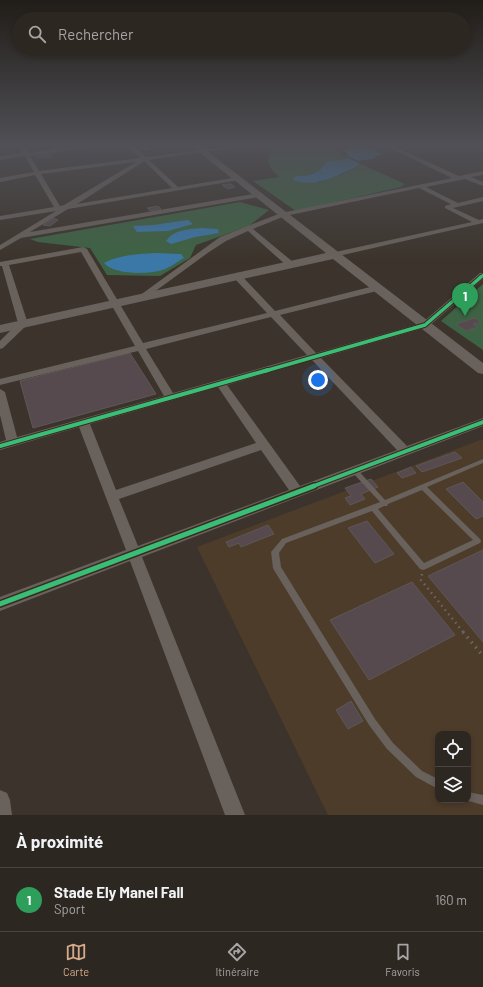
<!DOCTYPE html>
<html lang="fr">
<meta charset="utf-8">
<style>
body{margin:0;font-family:Barlow,sans-serif;background:#39332e;color:#f1f3f6}
.controls{position:absolute;right:12px;bottom:12px;display:grid;overflow:hidden;border-radius:8px;box-shadow:0 2px 6px #0003}
.controls button{width:36px;height:36px;display:grid;place-items:center;padding:0;border:0;border-bottom:1px solid #48443f;background:#2d2721;color:#f1f3f6;font:20px sans-serif}
.you{position:absolute;left:318px;top:380px;width:14px;height:14px;margin:-10px;border:3px solid #fff;border-radius:50%;background:#1a73e8;box-shadow:0 0 0 6px #1a73e833}
.badge{display:grid;place-items:center;width:26px;height:26px;border-radius:50%;background:#d6ab8b;color:#fff;font-size:13px;font-weight:700}
.pin{position:absolute;translate:-50% -33px;filter:drop-shadow(0 1px 2px #0008)}
.pin::after{content:'';position:absolute;top:21px;width:14px;height:12px;background:inherit;clip-path:polygon(0 0,100% 0,50% 100%)}
.list{margin:0;padding:0;list-style:none}
h2{display:flex;justify-content:space-between;align-items:center;height:52px;margin:0;padding:0 16px;font-size:17px}
h2 small{font-size:13px;font-weight:400;color:#a7a5a5}
.list li{display:grid;grid-template-columns:26px 1fr auto;gap:12px;align-items:center;box-sizing:border-box;height:64px;padding:0 16px;border-top:1px solid #48443f}
.list b{display:block;font-size:15px;white-space:nowrap}
.list p{margin:0;font-size:13px;white-space:nowrap;color:#a7a5a5}
.list em{font-size:13px;font-style:normal;color:#a7a5a5}
.icon{flex:none;width:22px;height:22px;fill:none;stroke:currentColor;stroke-width:2;stroke-linecap:round;stroke-linejoin:round}
.map{position:relative;flex:none;width:483px;height:815px;overflow:hidden}
.search{position:absolute;background:#2d2721;box-shadow:0 2px 6px #0003;left:12px;right:12px;top:12px;height:44px;display:flex;align-items:center;gap:10px;box-sizing:border-box;padding:0 14px;border-radius:22px;color:#a7a5a5;font-size:15px}
.sheet{height:116px;background:#2d2721}
nav{display:flex;justify-content:space-around;align-items:center;box-sizing:border-box;height:56px;border-top:1px solid #48443f;background:#2d2721;font-size:11px;color:#a7a5a5}
nav a{display:grid;justify-items:center;gap:2px}
nav .on{color:#d6ab8b}
.map>svg:first-child{display:block}
</style>
<div class="map">
<svg width="483" height="815" viewBox="0 0 483 815">
<rect width="100%" height="100%" fill="#3c342c"/>
<g fill="#4e3c2a" fill-rule="evenodd">
<path d="M396 145H464L416 154Z"/>
<path d="M483 439V815H328L197 547ZM438 734H468V800H438Z"/>
</g>
<g fill="#3e6344">
<path d="M289 145H325L349 158 326 162C318 174 310 176 296 176L319 182 341 175 358 166 359 163 405 184 401 187 296 211 253 181 279 177C273 171 268 167 268 157 269 153 271 152 270 148Z"/>
<path d="M240 202 269 210 249 226 196 245 190 258 160 276 107 275 90 248 38 242 30 239Z"/>
<path d="M483 284V350L441 321Z"/>
</g>
<g fill="#3c78a7">
<path d="M360 146 379 151 381 155 374 156 376 158 358 161 347 156V153L343 151Z"/>
<path d="M349 158 359 163 358 166C337 176 316 188 293 180L296 176C310 176 319 174 326 162Z"/>
<path d="M188 220 193 224 168 231 137 232 133 226 153 225Z"/>
<path d="M201 228 218 229 219 233 195 237 171 244 166 241C174 230 187 229 201 228Z"/>
<path d="M155 253 181 254 184 258C178 261 171 267 165 269 150 275 114 275 104 263 119 255 138 254 155 253Z"/>
</g>
<g fill="#564a4f" stroke="#5d5756">
<path d="M65 145H69L72 147 54 150 53 149 55 148 54 147 66 146Z"/>
<path d="M50 154 52 157 38 158 36 156Z"/>
<path d="M227 184H231L235 187 228 189 222 185Z"/>
<path d="M158 206 161 209 150 211 147 208Z"/>
<path d="M54 218 58 220 50 226 43 225Z"/>
<path d="M475 318 481 322 473 324 478 327 466 331 456 324Z"/>
<path d="M130 353 156 394 33 428 20 381Z"/>
<path d="M455 452 462 458 422 472 416 466Z"/>
<path d="M411 467 416 473 402 478 397 473Z"/>
<path d="M371 479 378 487 361 494 365 499 350 505 345 498 351 496 345 488Z"/>
<path d="M463 482 483 502V516L476 519 446 489Z"/>
<path d="M367 521 394 554 375 563 348 528Z"/>
<path d="M268 525 274 534 241 547 239 543 229 547 226 542Z"/>
<path d="M483 550V642L428 576Z"/>
<path d="M412 582 455 635 369 680 330 620Z"/>
<path d="M351 701 363 721 348 729 336 710Z"/>
</g>
<g fill="none" stroke-linecap="round" stroke-linejoin="round">
<path stroke="#6c6762" stroke-width="2.5" stroke-dasharray="1.5 4" stroke-linecap="butt" d="M422 574 421 580 464 633"/>
<path stroke="#6c6762" stroke-width="3.5" stroke-dasharray="1.5 5" stroke-linecap="butt" d="M463 632 483 656"/>
<g fill="#68615c" fill-rule="evenodd">
<path d="M483 459V463L427 487 480 539 481 541 480 543 426 569 423 570 420 569 372 511 286 543 279 553 281 567 375 719 393 743 422 771 438 779V789L416 777 387 749 369 725 274 570 273 568 271 552 282 539 380 502 352 472 351 470 352 468H356L385 500ZM422 490 473 540 424 563 378 509 384 506H387L388 504Z"/>
<path d="M468 792 483 795V805L465 800H468Z"/>
</g>
<g fill="#68615c" fill-rule="evenodd">
<path d="M18 145H24L28 153 87 145H102L30 156 39 171 140 158 127 145H133L146 157 238 145H253L149 160 178 187 238 177 241 179 240 180 68 209 30 232 259 193 262 195 259 197 21 238 0 250V245L56 211 0 220V216L54 207 35 175 0 182V178L34 172 25 156 0 160V156L23 153ZM144 161 172 188 77 204 143 162ZM136 162 64 205 60 206 41 174Z"/>
<path d="M139 145H145L151 150 146 151Z"/>
<path d="M384 145H391L459 176 483 171V175L471 177 483 182V186L465 179 426 187 458 203 483 197V201L453 208 479 220 483 219V223L334 257 330 255 331 253 472 222 445 208V206L451 204 419 188 285 216 253 229 293 262V266H287L248 231 226 241 209 252 146 298 143 299 139 296 220 237 281 213 452 178Z"/>
<path d="M474 145 483 146V150L475 146Z"/>
<path d="M83 247 87 249 143 343 267 313 234 278V274H240L275 311 378 285 381 286 382 288 381 290 280 315 316 353 422 323 480 273H483V279L428 327 321 358 407 446 483 418V426L142 557 245 815H225L130 561 0 611V597L126 550 79 427 0 450V442L6 440 0 415V389L5 392 17 437 164 396 138 351 0 385V379L135 346 81 252 9 265 28 324 3 348 0 349V341L18 323 2 266H0V262ZM271 317 307 355 173 393 146 349ZM312 360 397 450 300 486 227 385ZM218 387 256 443 116 490 90 424ZM261 450 289 490 138 546 119 499Z"/>
<path d="M0 790 7 793 10 800 12 815H0Z"/>
</g>
<path fill="#68615c" fill-rule="evenodd" d="M190 145H199L483 363V374L478 373 333 259 0 333V325L326 253Z"/>
<defs>
<path id="cycleway-far3" d="M479 278 483 275"/>
<path id="cycleway-far2" d="M265 371 425 325 481 277"/>
<g id="cycleway-far1">
<path d="M0 446 268 370"/>
<path d="M311 487 483 422"/>
</g>
<path id="cycleway" d="M0 604 314 486"/>
</defs>
<use href="#cycleway-far3" stroke="#382a1d" stroke-width="4"/>
<use href="#cycleway-far2" stroke="#382a1d" stroke-width="5.5"/>
<use href="#cycleway-far1" stroke="#382a1d" stroke-width="6"/>
<use href="#cycleway" stroke="#382a1d" stroke-width="8"/>
<use href="#cycleway-far3" stroke="#3abd76" stroke-width="2.5"/>
<use href="#cycleway-far2" stroke="#3abd76" stroke-width="3.5"/>
<use href="#cycleway-far1" stroke="#3abd76" stroke-width="4"/>
<use href="#cycleway" stroke="#3abd76" stroke-width="5"/>
</g>
<linearGradient id="sky" x2="0" y2="1"><stop stop-color="#211d18"/><stop offset="0.56" stop-color="#505056"/><stop offset="1" stop-color="#505056" stop-opacity="0"/></linearGradient>
<rect width="483" height="259" fill="url(#sky)"/>
</svg>
<div class="controls">
<button><svg class="icon" aria-label="locate" viewBox="0 0 24 24"><circle cx="12" cy="12" r="6"/><path d="M12 2v4M12 18v4M2 12h4M18 12h4"/></svg></button>
<button><svg class="icon" aria-label="layers" viewBox="0 0 24 24"><path d="M12 4l9 5-9 5-9-5zM3 14l9 5 9-5"/></svg></button>
</div>
<div class="you"></div>
<div class="pin badge" style="left:465px;top:316px;background:#2e9e5b">1</div>
<div class="search"><svg class="icon" aria-label="search" viewBox="0 0 24 24"><circle cx="10" cy="10" r="6"/><path d="M15 15l6 6"/></svg>Rechercher</div>
</div>
<section class="sheet">
<h2>À proximité<small></small></h2>
<ul class="list">
<li><span class="badge" style="background:#2e9e5b">1</span><div><b>Stade Ely Manel Fall</b><p>Sport</p></div><em>160 m</em></li>
</ul>
</section>
<nav>
<a class="on"><svg class="icon" aria-label="map" viewBox="0 0 24 24"><path d="M3 6l6-2 6 2 6-2v14l-6 2-6-2-6 2zM9 4v14M15 6v14"/></svg>Carte</a>
<a><svg class="icon" aria-label="directions" viewBox="0 0 24 24"><path d="M12 3l9 9-9 9-9-9zM9 14v-3h6M13 9l2 2-2 2"/></svg>Itinéraire</a>
<a><svg class="icon" aria-label="saved" viewBox="0 0 24 24"><path d="M7 4h10v16l-5-4-5 4z"/></svg>Favoris</a>
</nav>
